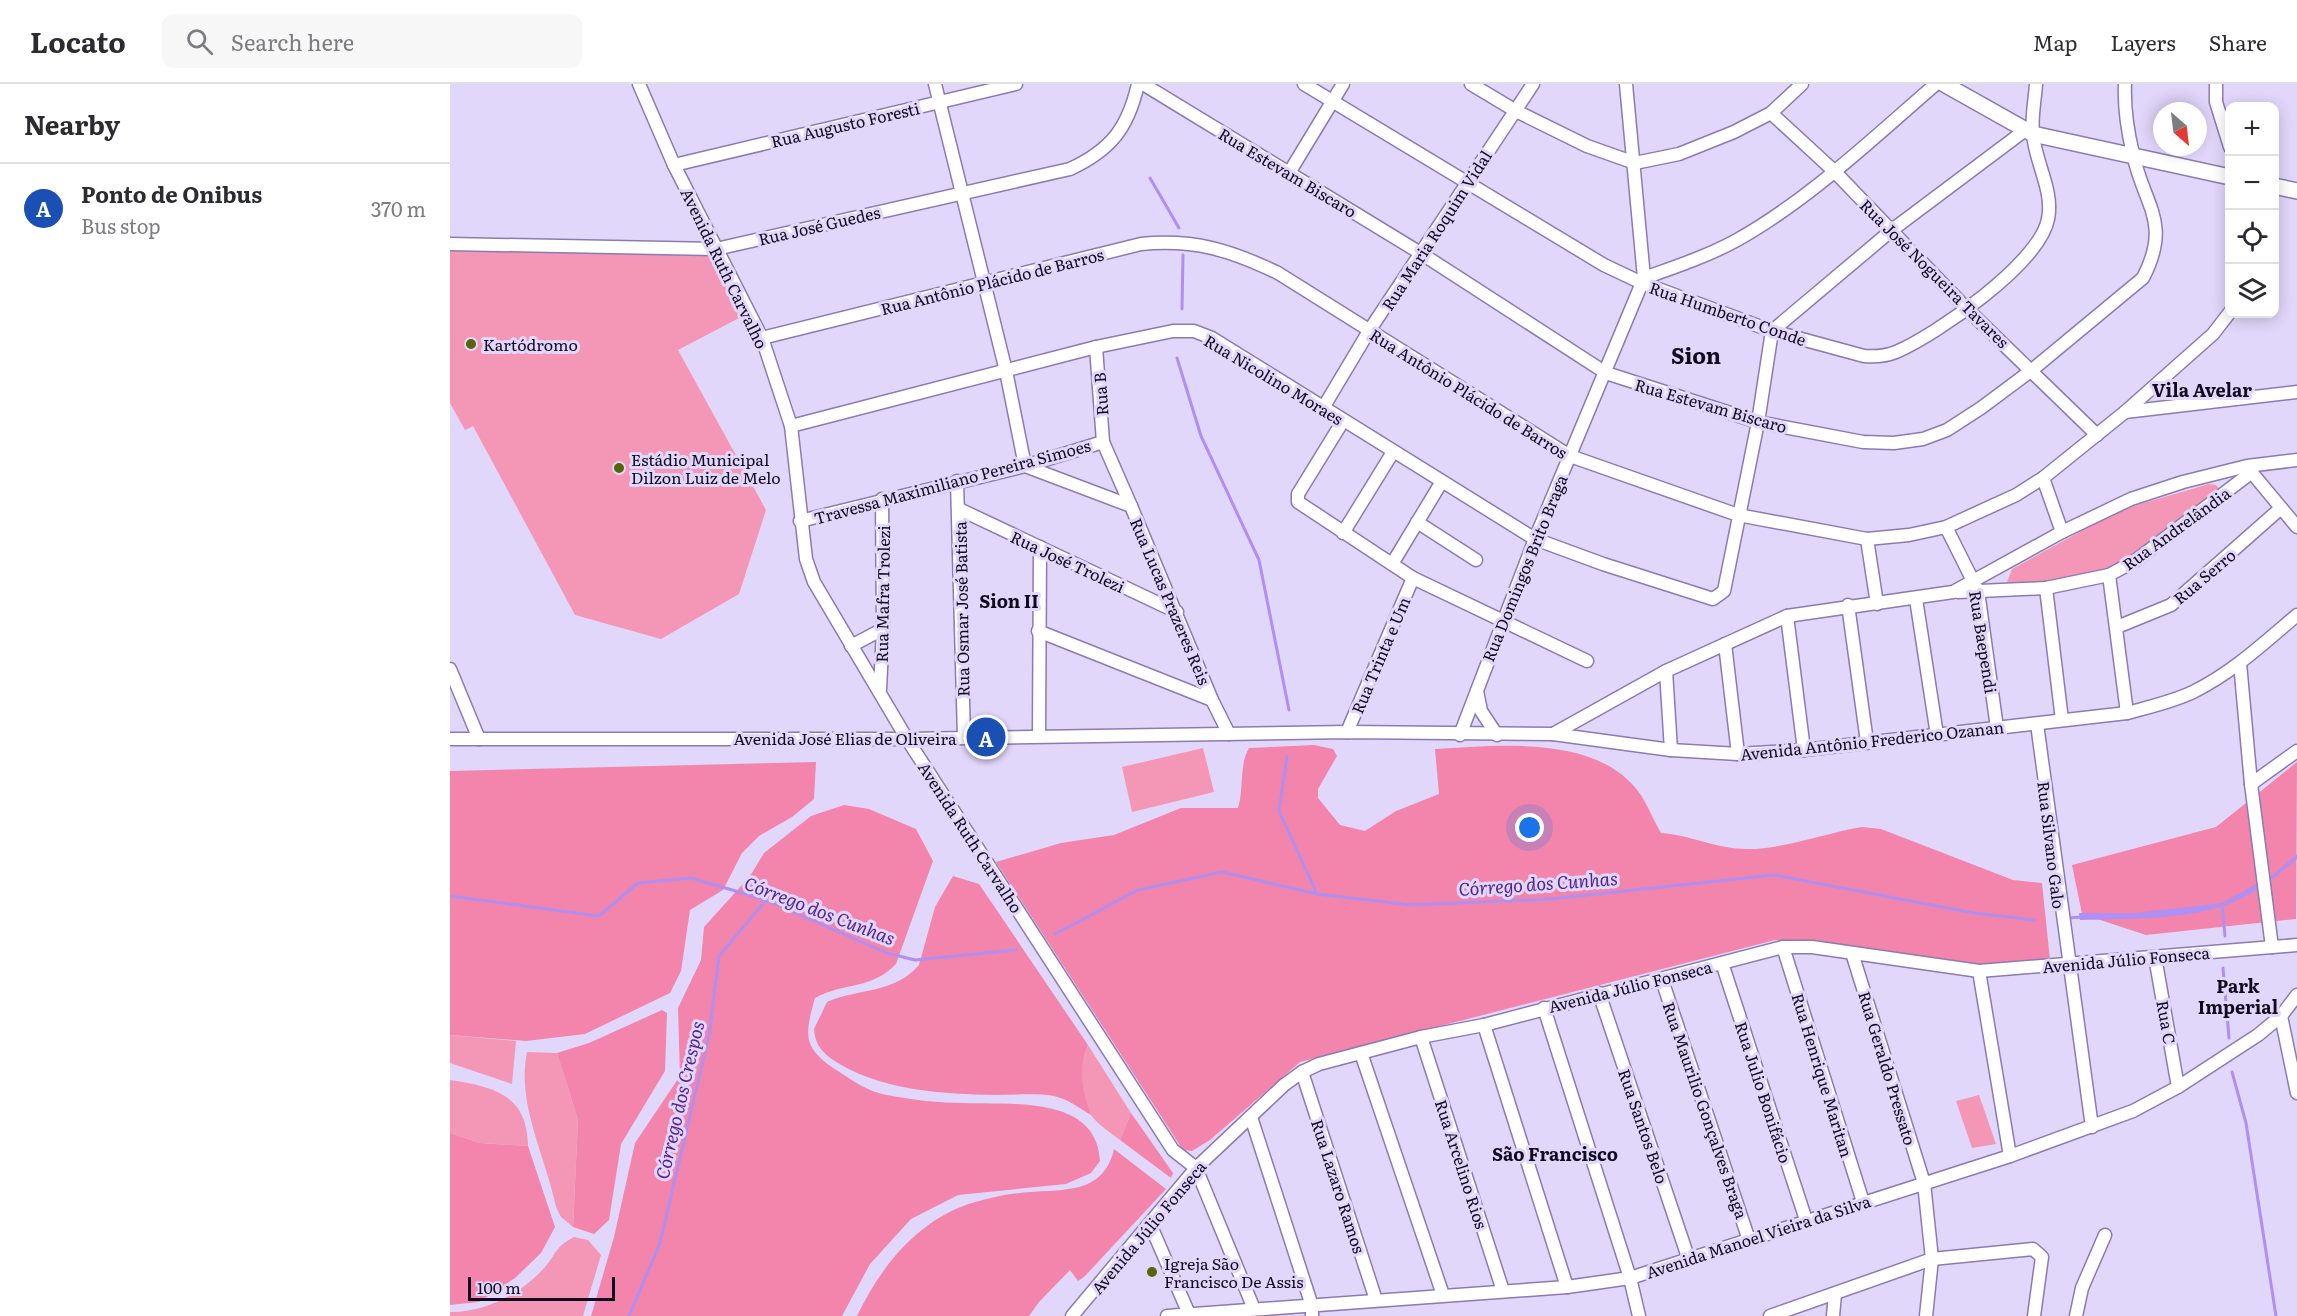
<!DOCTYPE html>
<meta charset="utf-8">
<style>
body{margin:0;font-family:Literata,serif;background:#f7f7f7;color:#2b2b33}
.controls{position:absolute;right:18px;top:18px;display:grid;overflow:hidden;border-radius:12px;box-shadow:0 3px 15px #0003}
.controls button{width:54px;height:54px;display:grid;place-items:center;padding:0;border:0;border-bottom:2px solid #e1e1e2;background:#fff;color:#2b2b33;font:30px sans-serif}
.compass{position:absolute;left:1703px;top:18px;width:54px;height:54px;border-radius:50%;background:#fff;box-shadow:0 3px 15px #0003;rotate:152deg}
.scale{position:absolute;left:18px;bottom:15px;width:147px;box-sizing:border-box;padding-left:6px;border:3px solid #110a1e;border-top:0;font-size:16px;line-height:21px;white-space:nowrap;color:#110a1e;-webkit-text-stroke:4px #e1d7fb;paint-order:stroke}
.you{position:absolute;left:1080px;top:744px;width:21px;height:21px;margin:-15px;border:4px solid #fff;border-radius:50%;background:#1a73e8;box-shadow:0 0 0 9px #1a73e833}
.badge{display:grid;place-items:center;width:39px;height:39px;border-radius:50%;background:#7c3aed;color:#fff;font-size:20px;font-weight:700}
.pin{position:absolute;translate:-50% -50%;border:3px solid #fff;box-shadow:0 2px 6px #0006}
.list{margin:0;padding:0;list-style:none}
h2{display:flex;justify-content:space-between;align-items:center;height:78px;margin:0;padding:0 24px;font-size:26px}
h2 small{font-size:20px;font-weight:400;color:#7c7c81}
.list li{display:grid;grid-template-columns:39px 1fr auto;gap:18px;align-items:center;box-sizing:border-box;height:90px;padding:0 24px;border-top:2px solid #e1e1e2}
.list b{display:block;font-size:22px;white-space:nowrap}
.list p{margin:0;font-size:20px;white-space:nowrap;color:#7c7c81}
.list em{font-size:20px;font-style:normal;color:#7c7c81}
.icon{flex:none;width:33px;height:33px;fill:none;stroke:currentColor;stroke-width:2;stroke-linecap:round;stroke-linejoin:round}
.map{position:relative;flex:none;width:1847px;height:1232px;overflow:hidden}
header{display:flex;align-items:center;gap:36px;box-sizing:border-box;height:84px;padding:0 30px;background:#fff;border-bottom:2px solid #e1e1e2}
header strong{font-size:28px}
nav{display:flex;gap:33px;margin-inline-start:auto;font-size:21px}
.search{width:420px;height:54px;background:#f7f7f7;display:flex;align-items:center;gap:15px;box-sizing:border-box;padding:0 21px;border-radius:12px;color:#7c7c81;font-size:22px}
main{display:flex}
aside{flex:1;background:#fff}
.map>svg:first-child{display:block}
</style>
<header>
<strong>Locato</strong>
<div class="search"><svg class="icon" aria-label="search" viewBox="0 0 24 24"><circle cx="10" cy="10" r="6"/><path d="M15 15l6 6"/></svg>Search here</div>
<nav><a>Map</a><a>Layers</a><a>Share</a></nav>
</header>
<main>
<aside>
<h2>Nearby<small></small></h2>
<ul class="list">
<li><span class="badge" style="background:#1a4fb4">A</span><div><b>Ponto de Onibus</b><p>Bus stop</p></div><em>370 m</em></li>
</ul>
</aside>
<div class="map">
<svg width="1847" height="1232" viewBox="0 0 1847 1232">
<rect width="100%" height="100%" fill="#e1d7fb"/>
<g fill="#f497b6">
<path d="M0 165 254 170C277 178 283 212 291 233L228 266 316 426 289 510 211 555 125 531 23 342 15 346 0 319Z"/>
<path d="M1759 400 1766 401 1770 406 1683 473 1649 489 1566 501 1557 498 1562 485 1670 426Z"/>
<path d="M753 664 764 708 682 728 672 683Z"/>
<path d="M0 951 66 957 62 1000 0 979Z"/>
<path d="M638 961 681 1029 670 1056C661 1049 647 1040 641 1031 627 1010 630 982 638 961Z"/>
<path d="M77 968 107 969 128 1036 123 1143 111 1133 106 1123C96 1073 66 1019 77 968Z"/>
<path d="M0 996C44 1003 77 1010 78 1062L30 1059 0 1049Z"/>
<path d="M1529 1011 1546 1060 1522 1064 1506 1017Z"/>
<path d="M124 1153 138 1156 151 1171 133 1232H0V1228C35 1229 72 1209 95 1183 108 1168 104 1164 124 1153Z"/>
</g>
<g fill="#f385ac">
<path d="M864 661 883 665 887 672 868 705V714L890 741 915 747 946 727 989 710 985 665C1047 662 1137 651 1183 701 1195 713 1202 734 1211 749 1240 751 1267 765 1297 765 1334 765 1376 749 1412 743L1431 745 1563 796 1592 799 1600 876 1532 881 1325 856 850 978 760 1056 742 1067 733 1066 546 778 611 759 664 751 731 724H788C794 705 789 681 799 664Z"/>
<path d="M366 678 364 715 342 733 309 752 292 769 273 806 240 826 231 887 220 909 135 950 76 957 0 951V687Z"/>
<path d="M1847 678 1846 835 1696 851 1632 830 1622 781 1766 743Z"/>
<path d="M394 721 419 725 466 745 483 777 446 880C421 906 394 898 365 914 354 953 353 964 388 987 403 997 419 1008 437 1011 462 1016 490 1019 515 1019 561 1021 647 1011 650 1077L641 1089 616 1100 508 1111 461 1135 420 1180 392 1232H141L164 1153 185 1059 230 992 228 924 251 876 254 843 300 792 314 769 361 732Z"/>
<path d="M503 792 529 800 638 961C628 987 632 1006 641 1031 629 1024 618 1015 604 1012 585 1009 564 1011 545 1011 493 1010 439 1007 393 982 377 973 365 964 364 945L377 918C409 904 444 910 469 881L485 823Z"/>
<path d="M212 926 217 929 215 987 171 1060 159 1136 144 1150 123 1143 128 1036 107 969 139 959Z"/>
<path d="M681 1029 723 1089 721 1094 670 1056Z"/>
<path d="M0 1049 30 1059 78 1062 105 1143 91 1169 65 1194 29 1218 0 1221Z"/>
<path d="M664 1065 716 1105 634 1193 628 1197 620 1186 589 1218 579 1232H407C431 1182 469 1134 525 1118 539 1114 556 1110 570 1109 607 1104 653 1114 664 1065Z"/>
</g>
<path fill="#b08ff0" d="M1847 770V775C1826 793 1800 814 1773 822 1732 836 1673 835 1630 836L1629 829H1684L1772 819 1824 790Z"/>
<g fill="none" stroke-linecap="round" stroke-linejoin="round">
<g stroke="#b08ff0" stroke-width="3">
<path d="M700 94 729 144"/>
<path d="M732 225 733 171"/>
<path d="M727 274 751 352 809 476 839 626"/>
<path d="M837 672 829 727 867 810"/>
<path d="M0 812 149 832 188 799 241 794 316 816 437 869 465 876 566 866"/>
<path d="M1772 821 1775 852"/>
<path d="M1617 834 1633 833"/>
<path d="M605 850 688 806 772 788 867 810 962 821 1100 815 1324 791 1524 829 1585 836"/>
<path d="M1773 884 1779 954"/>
<path d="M1782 988 1796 1039 1826 1232"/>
<path d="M179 1232 210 1159 259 951 269 872 316 816"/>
</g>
<defs>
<g id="minor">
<path d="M189 0 224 81 312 254 341 342 356 475 364 498 457 655 723 1066 746 1084"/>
<path d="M485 0 556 287 575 382 681 422 762 616 779 650"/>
<path d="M693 0 972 170 1156 289 1308 338 1413 358 1444 359 1473 355 1497 346 1531 324 1582 286 1693 194C1722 138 1694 122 1683 70 1678 49 1674 22 1675 0"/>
<path d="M854 0 1154 181 1192 199 1322 247 1414 272C1425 273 1436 272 1446 268 1486 251 1590 179 1598 135 1604 107 1585 78 1583 50 1581 34 1585 16 1586 0"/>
<path d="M1021 0 1066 27 1137 62 1185 79 1229 70 1284 48 1321 29 1352 0"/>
<path d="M1766 0V18L1780 63"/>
<path d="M1321 29 1384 87 1517 225 1647 351"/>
<path d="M224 81 566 0"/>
<path d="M839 89 893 0"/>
<path d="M0 160 266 165 620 85C661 66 678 44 688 0"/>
<path d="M1194 194C1225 183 1258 172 1287 156 1360 115 1423 54 1486 0"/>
<path d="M312 254 691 160C745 155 780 166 828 189L1120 372 1288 431 1417 455 1459 451 1496 443 1566 411 1593 394 1675 328 1763 250 1780 228"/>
<path d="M646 263 653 358 681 422"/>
<path d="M873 324 919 247 1083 0"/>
<path d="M1675 328 1847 308"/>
<path d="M893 337 848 410V418L963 494 1137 577"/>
<path d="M341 342 646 263 723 247H744L762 254 1085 455 1153 480 1263 515 1274 507 1308 338 1322 247 1442 146 1574 47"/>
<path d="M1798 384 1847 443"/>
<path d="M1593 394 1612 448"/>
<path d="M507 397 514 653"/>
<path d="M509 425 727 528"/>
<path d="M350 437 575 382 653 358"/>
<path d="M967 438 1026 476"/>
<path d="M1496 443 1528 507 1547 644"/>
<path d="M893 449 943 368"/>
<path d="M1417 455 1427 520"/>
<path d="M942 480 991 399"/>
<path d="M1659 491 1677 629"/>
<path d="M1596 504 1612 636"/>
<path d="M1508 508 1596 504 1659 491 1685 477 1802 388"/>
<path d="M1466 515 1487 651"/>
<path d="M1398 521 1417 658"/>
<path d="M1337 532 1354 666"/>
<path d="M1667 543 1721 521 1831 424"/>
<path d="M588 547 762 616"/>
<path d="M1275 560 1288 670"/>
<path d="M401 562 433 545"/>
<path d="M1790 579 1801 700 1847 667"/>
<path d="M0 585 29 655"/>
<path d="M1216 587 1221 666"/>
<path d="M430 605 433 545 432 415"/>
<path d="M1027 607 1031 627 1047 651"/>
<path d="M1587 640 1642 1043"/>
<path d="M897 648 963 494"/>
<path d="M1103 650 1216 587 1337 532 1503 508 1612 448 1681 415 1733 398 1797 382 1847 376"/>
<path d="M1010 651 1085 455 1194 194 1176 0"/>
<path d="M589 652 590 463"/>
<path d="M0 655H457L897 648 1103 650 1221 666 1288 670 1354 666 1677 629C1699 623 1722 618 1743 608 1782 589 1814 559 1847 531"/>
<path d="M1801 700 1822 863"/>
<path d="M1333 863 1413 1118"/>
<path d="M1402 869 1474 1099 1482 1175 1476 1232"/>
<path d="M1705 873 1728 1003"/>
<path d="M1272 879 1356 1136"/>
<path d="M1529 887 1560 1072"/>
<path d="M1212 896 1299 1156"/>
<path d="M1149 909 1239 1176"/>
<path d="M1094 924 1180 1194 1189 1232"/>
<path d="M1831 932 1847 1009"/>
<path d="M1034 941 1117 1203"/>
<path d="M971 953 1053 1207"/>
<path d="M911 969 993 1211"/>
<path d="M852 988 926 1216"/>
<path d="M801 1033 862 1222V1232"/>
<path d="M746 1084 804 1225"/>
<path d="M700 1140 739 1230"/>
<path d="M622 1232 746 1084 834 1001 852 988 869 980 971 953 1034 941 1333 863H1362L1529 887 1847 861"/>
<path d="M717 1232 1117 1203 1180 1194 1560 1072 1683 1027 1728 1003 1808 951 1831 932 1847 911"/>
<path d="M1320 1232 1482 1175 1583 1165 1592 1173 1584 1232"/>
<path d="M1383 1232 1385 1210"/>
<path d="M1626 1232 1632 1204 1655 1151"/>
</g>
<g id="major">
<path d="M1494 0 1583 50 1780 93"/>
<path d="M1824 102 1847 107"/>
</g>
</defs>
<use href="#minor" stroke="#8c7ab2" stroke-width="15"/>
<use href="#major" stroke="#8c7ab2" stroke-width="18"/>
<use href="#minor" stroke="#fff" stroke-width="12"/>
<use href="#major" stroke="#fff" stroke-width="15"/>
</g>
<g fill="#576408" stroke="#e1d7fb" stroke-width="2">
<circle cx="21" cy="260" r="6"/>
<circle cx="169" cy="384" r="6"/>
<circle cx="702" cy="1188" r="6"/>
</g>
<g text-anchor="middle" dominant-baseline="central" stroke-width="6" stroke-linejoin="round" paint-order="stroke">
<g font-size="16" fill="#110a1e" stroke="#e1d7fb">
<text transform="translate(395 40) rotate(-13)">Rua Augusto Foresti</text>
<text transform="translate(838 88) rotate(31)">Rua Estevam Biscaro</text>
<text transform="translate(369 141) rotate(-13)">Rua José Guedes</text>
<text transform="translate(986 146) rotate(-57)">Rua Maria Roquim Vidal</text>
<text transform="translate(275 184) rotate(64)">Avenida Ruth Carvalho</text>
<text transform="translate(1485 189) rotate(45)">Rua José Nogueira Tavares</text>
<text transform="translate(542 197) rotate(-14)">Rua Antônio Plácido de Barros</text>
<text transform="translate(1278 229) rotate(19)">Rua Humberto Conde</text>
<text transform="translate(824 295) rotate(31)">Rua Nicolino Moraes</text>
<text transform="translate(1019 309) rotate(32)">Rua Antônio Plácido de Barros</text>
<text transform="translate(650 310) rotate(-94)">Rua B</text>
<text transform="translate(1261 321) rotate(16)">Rua Estevam Biscaro</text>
<text transform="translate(502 397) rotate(-15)">Travessa Maximiliano Pereira Simoes</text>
<text transform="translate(1726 444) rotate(-36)">Rua Andrelândia</text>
<text transform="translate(618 477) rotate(25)">Rua José Trolezi</text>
<text transform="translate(1074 484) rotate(-68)">Rua Domingos Brito Braga</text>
<text transform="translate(1754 492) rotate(-40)">Rua Serro</text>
<text transform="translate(432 510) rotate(-89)">Rua Mafra Trolezi</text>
<text transform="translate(721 517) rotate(67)">Rua Lucas Prazeres Reis</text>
<text transform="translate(511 525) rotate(-91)">Rua Osmar José Batista</text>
<text transform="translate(1534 558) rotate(81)">Rua Baependi</text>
<text transform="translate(930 571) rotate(-67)">Rua Trinta e Um</text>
<text x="395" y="654">Avenida José Elias de Oliveira</text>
<text transform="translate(1422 656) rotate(-6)">Avenida Antônio Frederico Ozanan</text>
<text transform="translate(521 753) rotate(57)">Avenida Ruth Carvalho</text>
<text transform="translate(1602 761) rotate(83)">Rua Silvano Galo</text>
<text transform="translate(1676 875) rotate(-5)">Avenida Júlio Fonseca</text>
<text transform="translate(1180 902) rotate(-14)">Avenida Júlio Fonseca</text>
<text transform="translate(1717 938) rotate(80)">Rua C</text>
<text transform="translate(1438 984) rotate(73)">Rua Geraldo Pressato</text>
<text transform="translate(1373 991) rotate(73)">Rua Henrique Maritan</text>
<text transform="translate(1314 1008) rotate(72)">Rua Julio Bonifácio</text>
<text transform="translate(1256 1026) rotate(71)">Rua Maurilio Gonçalves Braga</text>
<text transform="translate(1194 1042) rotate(71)">Rua Santos Belo</text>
<text transform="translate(1012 1080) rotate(72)">Rua Arcelino Rios</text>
<text transform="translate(889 1102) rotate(72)">Rua Lazaro Ramos</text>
<text transform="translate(698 1143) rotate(-50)">Avenida Júlio Fonseca</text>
<text transform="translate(1308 1152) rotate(-18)">Avenida Manoel Vieira da Silva</text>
</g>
<g font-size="16" fill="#110a1e" stroke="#e1d7fb" text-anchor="start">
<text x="33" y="260">Kartódromo</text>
<text x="181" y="375">Estádio Municipal<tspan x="181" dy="18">Dilzon Luiz de Melo</tspan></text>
<text x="714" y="1179">Igreja São<tspan x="714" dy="18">Francisco De Assis</tspan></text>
</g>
<g font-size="18" font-weight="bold" fill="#110a1e" stroke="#e1d7fb">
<text x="1752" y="305">Vila Avelar</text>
<text x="559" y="516">Sion II</text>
<text x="1788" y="901">Park<tspan x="1788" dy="21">Imperial</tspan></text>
<text x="1105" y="1069">São Francisco</text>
</g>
<g font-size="18" font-style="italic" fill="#542292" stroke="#e1d7fb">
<text transform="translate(1088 799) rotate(-4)">Córrego dos Cunhas</text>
<text transform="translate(370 826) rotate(21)">Córrego dos Cunhas</text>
<text transform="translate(229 1016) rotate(-77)">Córrego dos Crespos</text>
</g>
<g font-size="22" font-weight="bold" fill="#110a1e" stroke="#e1d7fb">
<text x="1246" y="270">Sion</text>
</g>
</g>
</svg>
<div class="controls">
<button>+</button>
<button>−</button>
<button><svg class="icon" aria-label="locate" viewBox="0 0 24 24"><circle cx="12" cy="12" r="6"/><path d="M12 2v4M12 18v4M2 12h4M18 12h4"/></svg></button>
<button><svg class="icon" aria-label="layers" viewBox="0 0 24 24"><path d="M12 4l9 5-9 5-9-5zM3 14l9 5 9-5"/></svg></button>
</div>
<svg class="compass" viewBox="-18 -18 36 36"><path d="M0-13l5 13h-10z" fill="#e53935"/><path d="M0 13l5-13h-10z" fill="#7c7c81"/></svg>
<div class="scale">100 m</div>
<div class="you"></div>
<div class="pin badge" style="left:536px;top:653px;background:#1a4fb4">A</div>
</div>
</main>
